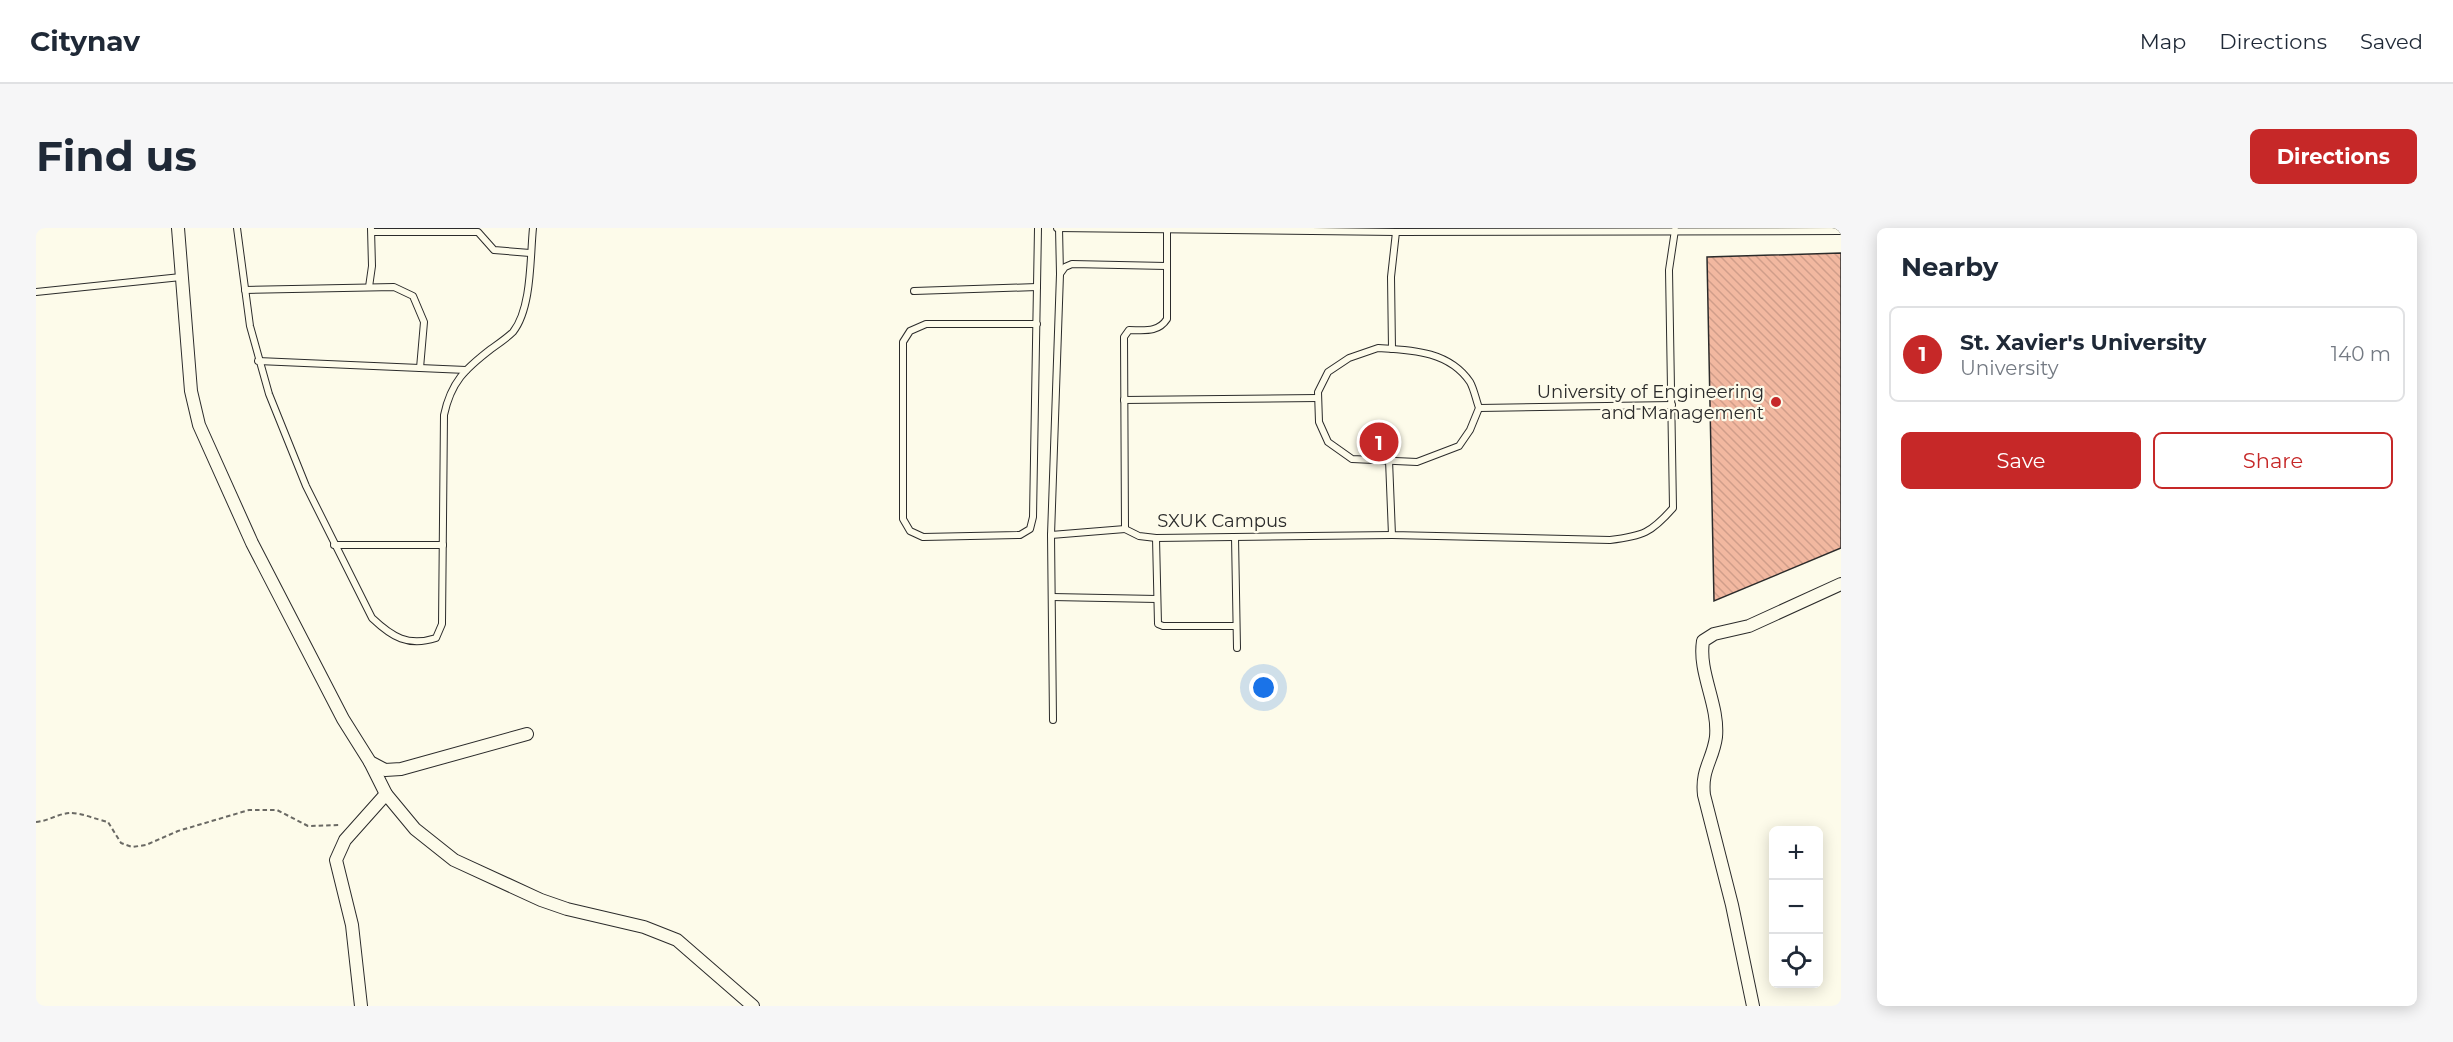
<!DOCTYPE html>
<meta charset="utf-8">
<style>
body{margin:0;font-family:Montserrat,sans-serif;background:#f6f6f7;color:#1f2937}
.controls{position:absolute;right:18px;bottom:18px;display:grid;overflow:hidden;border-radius:9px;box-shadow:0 3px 15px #0003}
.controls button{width:54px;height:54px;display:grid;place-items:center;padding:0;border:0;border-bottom:2px solid #e0e1e3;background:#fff;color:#1f2937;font:30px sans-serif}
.you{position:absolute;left:1228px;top:460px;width:21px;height:21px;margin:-15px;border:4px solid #fff;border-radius:50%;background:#1a73e8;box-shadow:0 0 0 9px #1a73e833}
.badge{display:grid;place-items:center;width:39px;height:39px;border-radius:50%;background:#c62828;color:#fff;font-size:20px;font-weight:700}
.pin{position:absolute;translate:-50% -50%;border:3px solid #fff;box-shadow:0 2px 6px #0006}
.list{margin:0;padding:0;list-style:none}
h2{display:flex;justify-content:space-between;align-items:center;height:78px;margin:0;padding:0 24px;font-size:26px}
h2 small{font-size:20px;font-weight:400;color:#747a83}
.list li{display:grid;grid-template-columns:39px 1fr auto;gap:18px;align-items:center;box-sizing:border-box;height:96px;margin:0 12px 12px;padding:0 12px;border:2px solid #e0e1e3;border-radius:9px}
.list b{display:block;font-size:22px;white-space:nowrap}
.list p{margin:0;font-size:20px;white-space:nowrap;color:#747a83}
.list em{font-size:20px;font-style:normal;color:#747a83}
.actions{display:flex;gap:12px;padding:18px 24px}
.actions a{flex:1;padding:14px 0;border:2px solid #c62828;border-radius:9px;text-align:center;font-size:21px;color:#c62828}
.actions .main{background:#c62828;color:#fff}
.icon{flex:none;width:33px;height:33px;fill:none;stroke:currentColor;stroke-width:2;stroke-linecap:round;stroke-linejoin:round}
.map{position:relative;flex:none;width:1805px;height:778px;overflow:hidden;border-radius:9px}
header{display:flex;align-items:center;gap:36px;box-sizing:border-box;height:84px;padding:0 30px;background:#fff;border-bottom:2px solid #e0e1e3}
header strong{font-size:28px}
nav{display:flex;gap:33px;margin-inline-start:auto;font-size:21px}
.intro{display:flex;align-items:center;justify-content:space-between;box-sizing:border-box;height:144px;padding:0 36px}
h1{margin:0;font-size:42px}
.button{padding:15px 27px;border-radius:9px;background:#c62828;color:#fff;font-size:21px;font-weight:700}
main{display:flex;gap:36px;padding:0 36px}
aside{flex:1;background:#fff;border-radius:9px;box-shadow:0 3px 15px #0003}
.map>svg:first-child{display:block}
</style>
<header>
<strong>Citynav</strong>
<nav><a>Map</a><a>Directions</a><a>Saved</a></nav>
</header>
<div class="intro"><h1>Find us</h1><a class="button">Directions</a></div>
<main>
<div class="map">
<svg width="1805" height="778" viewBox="0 0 1805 778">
<defs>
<pattern id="building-back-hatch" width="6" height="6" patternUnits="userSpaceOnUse" patternTransform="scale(1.5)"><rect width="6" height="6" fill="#f2b8a0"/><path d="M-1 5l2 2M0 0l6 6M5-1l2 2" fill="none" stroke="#d09e8a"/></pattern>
</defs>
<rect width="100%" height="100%" fill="#fdfbea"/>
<path fill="url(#building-back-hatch)" stroke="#2b2b2b" stroke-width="1.5" d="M1805 25V320L1678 373 1671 29Z"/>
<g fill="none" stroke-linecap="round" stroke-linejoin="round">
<defs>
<g id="service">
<path d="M201 0 214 98 233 166 270 258 336 390C356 409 372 419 400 410L406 396 408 187C415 154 429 141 455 121 462 116 471 110 477 104 496 80 494 29 497 0"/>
<path d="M1021 0 1360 4 1805 3"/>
<path d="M1023 0 1024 46"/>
<path d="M1131 1V91C1122 105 1108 102 1093 102L1088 109 1089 301 1103 308 1120 310 1356 307"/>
<path d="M337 4H442L458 22 494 25"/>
<path d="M333 59 336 38 335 1"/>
<path d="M209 62 358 59 377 68 388 94 384 140"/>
<path d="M878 63 1001 59"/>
<path d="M0 64 145 49"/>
<path d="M1001 96H890L874 103 867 114V291L874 303 887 309 984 307 994 301 997 289 1002 0"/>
<path d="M1342 120C1376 122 1413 123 1434 154 1438 161 1440 172 1443 180L1434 202 1423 218 1381 234 1316 231 1292 214 1283 194 1282 164 1292 144 1313 130Z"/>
<path d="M1356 121 1355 49 1360 4"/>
<path d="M222 133 430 142"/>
<path d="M1088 172 1282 170"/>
<path d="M1443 180 1636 177"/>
<path d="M1353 232 1356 307 1574 312C1607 308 1615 305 1637 280L1633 42 1639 2"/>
<path d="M1015 307 1089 301"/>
<path d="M1199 309 1201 420"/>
<path d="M1120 310 1122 396 1127 398H1200"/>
<path d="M298 317H407"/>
<path d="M1016 369 1121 371"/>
<path d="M1017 492 1015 307 1024 46 1029 39 1036 36 1130 38"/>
</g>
<g id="minor">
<path d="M142 0 155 163 163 197 216 315 307 491 334 534 349 542 365 541 491 506"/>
<path d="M334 534 350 566 379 601 418 632 505 672 531 681 608 699 641 712 717 778"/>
<path d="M325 778 316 697 300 632 309 612 350 566"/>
<path d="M1717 778 1696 677 1668 567C1665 541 1677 532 1680 509 1683 476 1662 445 1667 413L1678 406 1713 398 1805 356"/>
</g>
</defs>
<use href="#service" stroke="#2b2b2b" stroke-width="8"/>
<use href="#minor" stroke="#2b2b2b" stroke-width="14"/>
<path stroke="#6a6964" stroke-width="2" stroke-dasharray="4.5 3" stroke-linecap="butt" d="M0 594C12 593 22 586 33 585 43 584 62 592 72 594L85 615 96 619 110 617 142 603 213 582H241L272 598 304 597"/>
<use href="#service" stroke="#fdfbea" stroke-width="6"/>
<use href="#minor" stroke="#fdfbea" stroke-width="12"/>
</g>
<circle fill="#c62828" stroke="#fdfbea" stroke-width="2" cx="1740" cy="174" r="6"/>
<g text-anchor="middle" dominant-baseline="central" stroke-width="4.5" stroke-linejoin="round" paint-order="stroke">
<g font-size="18" fill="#2b2b2b" stroke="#fdfbea" text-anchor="end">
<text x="1728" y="164">University of Engineering<tspan x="1728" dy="21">and Management</tspan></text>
</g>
<g font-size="18" fill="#2b2b2b" stroke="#fdfbea">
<text x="1186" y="293">SXUK Campus</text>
</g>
</g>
</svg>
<div class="controls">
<button>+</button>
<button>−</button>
<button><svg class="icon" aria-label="locate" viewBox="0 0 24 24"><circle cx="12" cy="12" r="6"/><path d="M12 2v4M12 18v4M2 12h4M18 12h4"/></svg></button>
</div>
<div class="you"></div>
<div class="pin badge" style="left:1343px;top:214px">1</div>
</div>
<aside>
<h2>Nearby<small></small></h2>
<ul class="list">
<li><span class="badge">1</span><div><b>St. Xavier's University</b><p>University</p></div><em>140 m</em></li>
</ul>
<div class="actions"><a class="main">Save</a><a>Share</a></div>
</aside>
</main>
